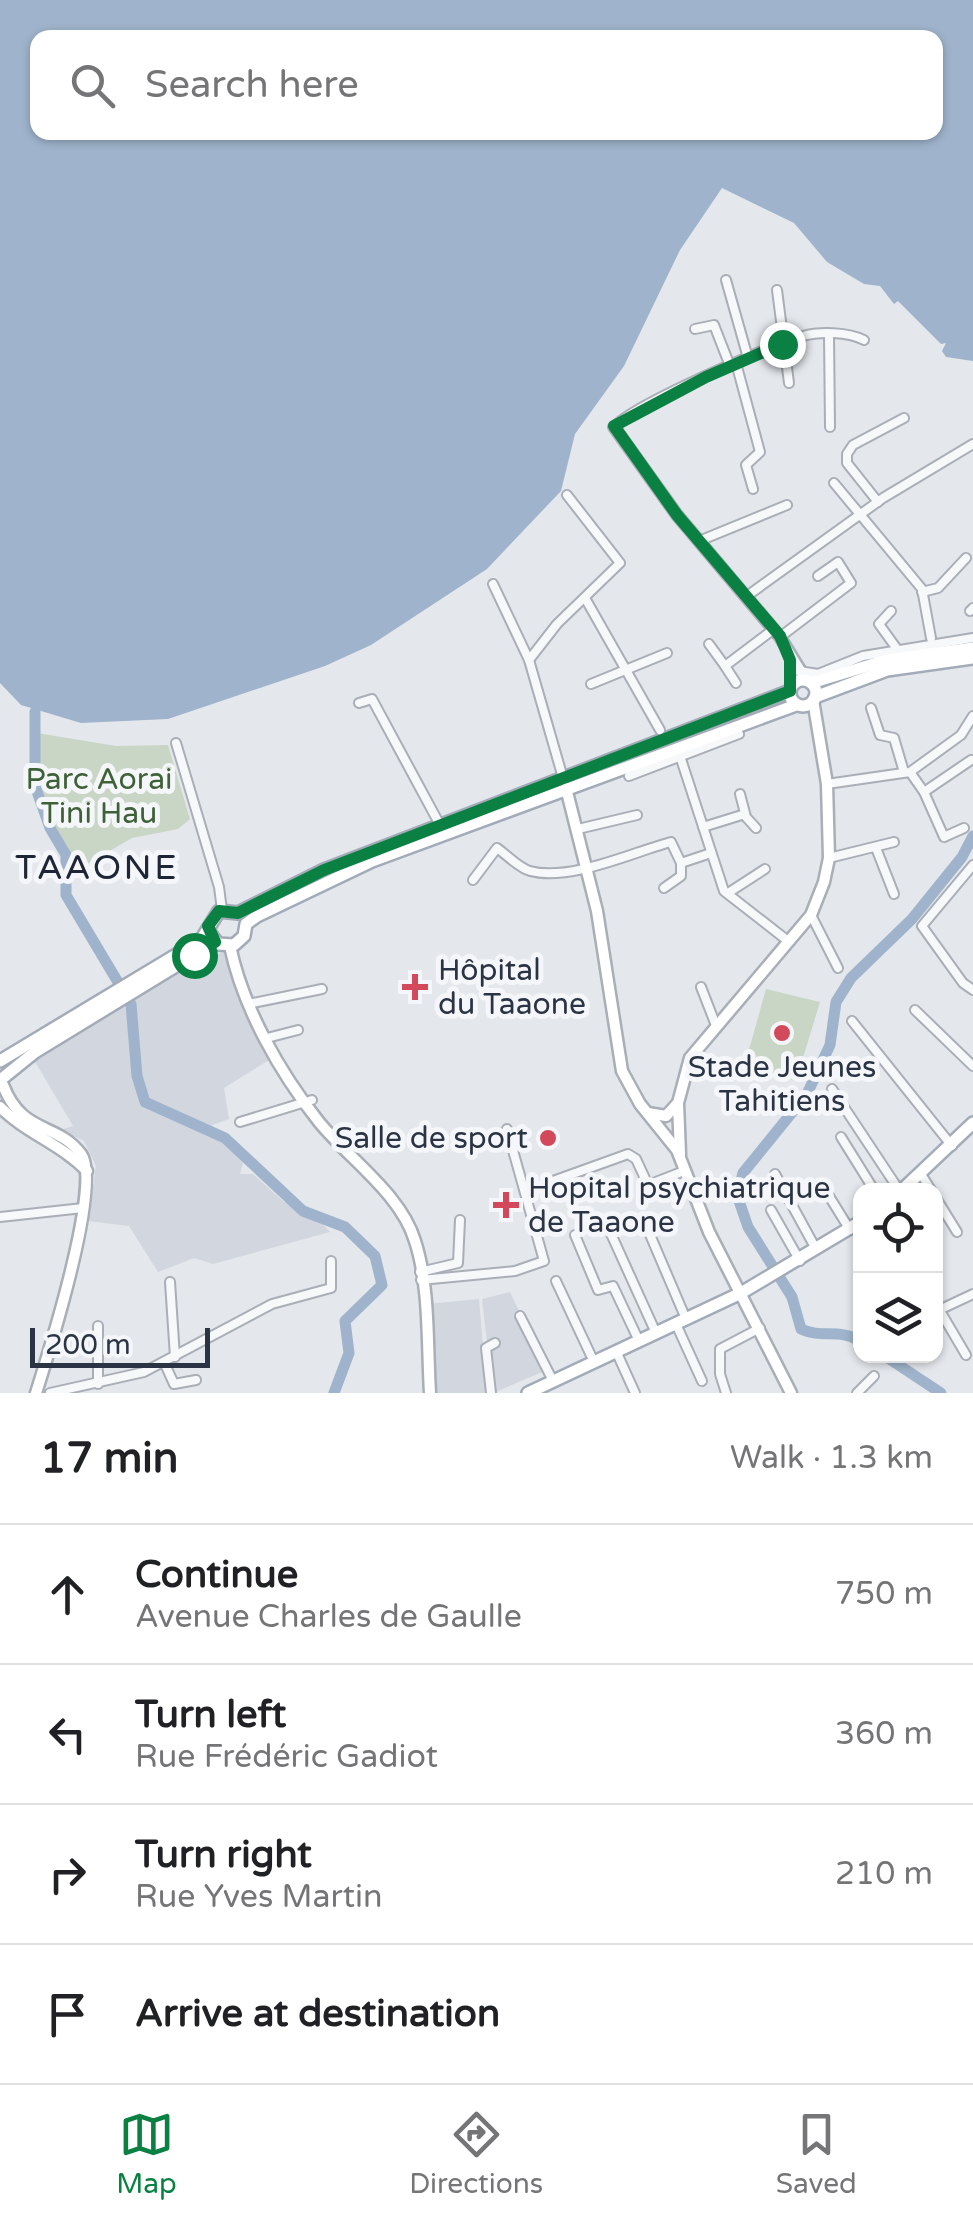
<!DOCTYPE html>
<meta charset="utf-8">
<style>
body{margin:0;font-family:"Varela Round",sans-serif;background:#f6f6f6;color:#202124}
.controls{position:absolute;right:30px;bottom:30px;display:grid;overflow:hidden;border-radius:20px;box-shadow:0 2px 8px #0004}
.controls button{width:90px;height:90px;display:grid;place-items:center;padding:0;border:0;border-bottom:2px solid #e0e0e0;background:#fff;color:#202124;font:50px sans-serif}
.scale{position:absolute;left:30px;bottom:25px;width:180px;box-sizing:border-box;padding-left:10px;border:5px solid #2b3445;border-top:0;font-size:28px;line-height:35px;white-space:nowrap;color:#2b3445;-webkit-text-stroke:8px #f4f6f9;paint-order:stroke}
.stop{position:absolute;width:30px;height:30px;margin:-22px;border:8px solid #0b8043;border-radius:50%;background:#fff}
.stop.end{background:#0b8043;border-color:#fff;box-shadow:0 2px 10px #0008}
.list{margin:0;padding:0;list-style:none}
h2{display:flex;justify-content:space-between;align-items:center;height:130px;margin:0;padding:0 40px;font-size:42px}
h2 small{font-size:32px;font-weight:400;color:#757577}
.list li{display:grid;grid-template-columns:65px 1fr auto;gap:30px;align-items:center;box-sizing:border-box;height:140px;padding:0 40px;border-top:2px solid #e0e0e0}
.list b{display:block;font-size:38px;white-space:nowrap}
.list p{margin:0;font-size:32px;white-space:nowrap;color:#757577}
.list em{font-size:32px;font-style:normal;color:#757577}
.icon{flex:none;width:55px;height:55px;fill:none;stroke:currentColor;stroke-width:2;stroke-linecap:round;stroke-linejoin:round}
.map{position:relative;flex:none;width:973px;height:1393px;overflow:hidden}
.search{position:absolute;background:#fff;box-shadow:0 2px 8px #0004;left:30px;right:30px;top:30px;height:110px;display:flex;align-items:center;gap:25px;box-sizing:border-box;padding:0 35px;border-radius:20px;color:#757577;font-size:38px}
.sheet{height:690px;background:#fff}
nav{display:flex;justify-content:space-around;align-items:center;box-sizing:border-box;height:140px;border-top:2px solid #e0e0e0;background:#fff;font-size:28px;color:#757577}
nav a{display:grid;justify-items:center;gap:5px}
nav .on{color:#0b8043}
.map>svg:first-child{display:block}
</style>
<div class="map">
<svg width="973" height="1393" viewBox="0 0 973 1393">
<rect width="100%" height="100%" fill="#e4e7ec"/>
<g fill="#d2d6de">
<path d="M225 951 245 1007 277 1055 224 1088 229 1119 212 1125 243 1163 240 1174H253L283 1201 317 1218 330 1232 213 1264 194 1258 158 1272 129 1226 88 1221 96 1166 84 1141 60 1130 73 1126 34 1060 161 979Z"/>
<path d="M510 1292 547 1370 493 1393 482 1299Z"/>
<path d="M479 1299 487 1393H432L427 1304Z"/>
</g>
<g fill="#c9d6c5">
<path d="M37 733 116 746 168 745 190 819 178 829 132 838 73 872 34 776Z"/>
<path d="M766 989 820 1002 796 1081 745 1064Z"/>
</g>
<path fill="#9fb4cc" fill-rule="evenodd" d="M0 0H973V361L946 357 942 351 946 343 941 344 898 301 894 304 880 286 864 284 827 262 794 223 722 188 680 250 624 366 575 434 561 491 487 569 371 645 325 666 168 719 81 723 21 705 0 683ZM38 38H936V132H38Z"/>
<g fill="none" stroke-linecap="round" stroke-linejoin="round">
<g stroke="#9fb4cc" stroke-width="11">
<path d="M35 712V786L50 828 66 855V895L131 1004 137 1076 145 1102 225 1138 303 1211 345 1227 375 1256 382 1285 345 1321 349 1353 334 1393"/>
<path d="M860 1341C839 1328 822 1339 801 1329L792 1297 748 1227 737 1195 743 1173 807 1094 830 1045 836 1002 851 978 912 919 962 857 973 836"/>
<path d="M885 1356 941 1393"/>
</g>
<defs>
<g id="minor">
<path d="M726 280 748 358"/>
<path d="M777 290 789 383"/>
<path d="M695 329 714 325 730 366"/>
<path d="M829 334 830 427"/>
<path d="M736 363 760 452 746 465 753 489"/>
<path d="M614 427C633 405 769 346 803 336 820 331 848 332 864 340"/>
<path d="M834 483 922 589 931 638"/>
<path d="M878 502 847 463V454L853 445 904 418"/>
<path d="M699 541 787 505"/>
<path d="M493 584 529 660 563 778"/>
<path d="M922 592 938 588 966 558"/>
<path d="M747 596 883 498 973 444"/>
<path d="M585 598 660 730"/>
<path d="M891 611 879 624 897 649"/>
<path d="M970 611 973 608"/>
<path d="M780 637 851 583 838 562 818 576"/>
<path d="M709 644 725 666 774 629"/>
<path d="M529 660 557 624 620 563 567 495"/>
<path d="M725 666 736 683"/>
<path d="M799 671 818 674 863 656 973 638"/>
<path d="M591 684 667 653"/>
<path d="M359 703 372 699 440 825"/>
<path d="M871 708 880 735 894 738 904 772"/>
<path d="M176 743 219 887 222 910"/>
<path d="M680 756 724 891 788 941"/>
<path d="M910 772 924 792 944 837 964 828"/>
<path d="M629 776 739 734"/>
<path d="M827 784 910 772 961 735 973 716"/>
<path d="M924 792 971 760"/>
<path d="M740 794 746 817 756 828"/>
<path d="M703 827 745 814"/>
<path d="M578 829 637 815"/>
<path d="M876 848 894 894"/>
<path d="M829 858 894 842"/>
<path d="M973 865 922 926 963 983 973 990"/>
<path d="M473 880 497 848C507 855 519 868 530 871 570 882 633 852 671 842L681 863"/>
<path d="M664 888 681 876V863L711 853"/>
<path d="M728 893 765 869"/>
<path d="M811 915 838 968"/>
<path d="M701 987 715 1023"/>
<path d="M248 1004 322 989"/>
<path d="M915 1010 973 1066"/>
<path d="M852 1021 952 1146"/>
<path d="M267 1038 298 1030"/>
<path d="M832 1089 899 1190"/>
<path d="M240 1122 312 1100"/>
<path d="M841 1137 874 1190"/>
<path d="M775 1174 816 1249"/>
<path d="M921 1174 931 1190"/>
<path d="M553 1181 628 1154 636 1159 648 1185 684 1171"/>
<path d="M824 1188 850 1230"/>
<path d="M936 1198 957 1232"/>
<path d="M771 1210 800 1261"/>
<path d="M0 1217 83 1208"/>
<path d="M607 1225 656 1333"/>
<path d="M648 1230 686 1319"/>
<path d="M575 1235 598 1290 613 1286 639 1341"/>
<path d="M420 1272 458 1263 460 1220"/>
<path d="M421 1280 515 1271 544 1261 507 1129"/>
<path d="M556 1281 594 1362"/>
<path d="M170 1282 175 1357"/>
<path d="M936 1304 966 1355"/>
<path d="M939 1310 973 1294"/>
<path d="M520 1316 553 1381"/>
<path d="M676 1324 702 1381"/>
<path d="M616 1351 635 1393"/>
<path d="M164 1362 174 1384 196 1380"/>
<path d="M98 1384V1326"/>
<path d="M50 1393 144 1372 272 1304 331 1288V1261"/>
<path d="M491 1393 486 1348 495 1343"/>
<path d="M726 1393 720 1374V1349L760 1328"/>
<path d="M857 1393 874 1376"/>
</g>
<g id="tertiary">
<path d="M614 427 677 515 780 637 807 681"/>
<path d="M791 688V663"/>
</g>
<g id="secondary">
<path d="M566 788 597 911 622 1071 640 1104 677 1150 709 1232 791 1393"/>
<path d="M230 946C243 1008 280 1073 319 1122 349 1159 401 1194 415 1241 430 1287 427 1345 430 1393"/>
<path d="M3 1085C22 1135 57 1122 81 1154 103 1182 48 1355 36 1393"/>
<path d="M0 1107C26 1133 61 1144 87 1171"/>
<path d="M648 1113 666 1116 677 1104"/>
<path d="M680 1154 678 1103 690 1058 811 915 824 882 829 858 827 784 813 700"/>
</g>
<g id="primary">
<circle cx="803" cy="693" r="13"/>
<path d="M811 683 887 660 973 648"/>
<path d="M815 697 887 670 973 658"/>
<path d="M209 932 218 944 234 945 244 936 246 924 257 916 372 861 796 705"/>
<path d="M0 1061 201 940 219 911 238 913 324 870 790 691"/>
<path d="M4 1077 35 1052 215 942"/>
<path d="M902 1190 973 1123"/>
<path d="M528 1393 741 1293 860 1222"/>
</g>
</defs>
<use href="#minor" stroke="#a9aeb7" stroke-width="12"/>
<use href="#tertiary" stroke="#a9aeb7" stroke-width="14"/>
<use href="#secondary" stroke="#a9aeb7" stroke-width="15"/>
<use href="#primary" stroke="#a3abb8" stroke-width="16"/>
<use href="#minor" stroke="#f7f8fa" stroke-width="8"/>
<use href="#tertiary" stroke="#f7f8fa" stroke-width="9"/>
<use href="#secondary" stroke="#fff" stroke-width="10"/>
<use href="#primary" stroke="#fff" stroke-width="11"/>
</g>
<g fill="none" stroke-linecap="round" stroke-linejoin="round">
<path stroke="#0b8043" stroke-width="12" d="M194 955 215 942 208 926 219 911 238 913 324 870 790 691V660L780 636 677 515 614 426 706 377 782 344"/>
</g>
<g fill="#d1495b" stroke="#f4f6f9" stroke-width="4">
<path d="M410 972h10v10h10v10h-10v10h-10v-10h-10v-10h10z"/>
<circle cx="782" cy="1033" r="10"/>
<circle cx="548" cy="1138" r="10"/>
<path d="M501 1190h10v10h10v10h-10v10h-10v-10h-10v-10h10z"/>
</g>
<g text-anchor="middle" dominant-baseline="central" stroke-width="10" stroke-linejoin="round" paint-order="stroke">
<g font-size="30" fill="#3f6138" stroke="#f4f6f9">
<text x="99" y="779">Parc Aorai<tspan x="99" dy="34">Tini Hau</tspan></text>
</g>
<g font-size="30" fill="#2b3445" stroke="#f4f6f9" text-anchor="start">
<text x="438" y="970">Hôpital<tspan x="438" dy="34">du Taaone</tspan></text>
<text x="782" y="1067" text-anchor="middle">Stade Jeunes<tspan x="782" dy="34">Tahitiens</tspan></text>
<text x="528" y="1138" text-anchor="end">Salle de sport</text>
<text x="528" y="1188">Hopital psychiatrique<tspan x="528" dy="34">de Taaone</tspan></text>
</g>
<g font-size="35" letter-spacing="2.5" fill="#1d2536" stroke="#f4f6f9">
<text x="97" y="868">TAAONE</text>
</g>
</g>
</svg>
<div class="controls">
<button><svg class="icon" aria-label="locate" viewBox="0 0 24 24"><circle cx="12" cy="12" r="6"/><path d="M12 2v4M12 18v4M2 12h4M18 12h4"/></svg></button>
<button><svg class="icon" aria-label="layers" viewBox="0 0 24 24"><path d="M12 4l9 5-9 5-9-5zM3 14l9 5 9-5"/></svg></button>
</div>
<div class="scale">200 m</div>
<div class="stop" style="left:194px;top:955px"></div>
<div class="stop end" style="left:782px;top:344px"></div>
<div class="search"><svg class="icon" aria-label="search" viewBox="0 0 24 24"><circle cx="10" cy="10" r="6"/><path d="M15 15l6 6"/></svg>Search here</div>
</div>
<section class="sheet">
<h2>17 min<small>Walk · 1.3 km</small></h2>
<ul class="list">
<li><svg class="icon" aria-label="ahead" viewBox="0 0 24 24"><path d="M12 20V5M6 11l6-6 6 6"/></svg><div><b>Continue</b><p>Avenue Charles de Gaulle</p></div><em>750 m</em></li>
<li><svg class="icon" aria-label="left" viewBox="0 0 24 24"><path d="M17 20v-9H6M10 6l-5 5 5 5"/></svg><div><b>Turn left</b><p>Rue Frédéric Gadiot</p></div><em>360 m</em></li>
<li><svg class="icon" aria-label="right" viewBox="0 0 24 24"><path d="M7 20v-9h11M14 6l5 5-5 5"/></svg><div><b>Turn right</b><p>Rue Yves Martin</p></div><em>210 m</em></li>
<li><svg class="icon" aria-label="arrive" viewBox="0 0 24 24"><path d="M6 21V4h12l-3 4 3 4H6"/></svg><div><b>Arrive at destination</b></div></li>
</ul>
</section>
<nav>
<a class="on"><svg class="icon" aria-label="map" viewBox="0 0 24 24"><path d="M3 6l6-2 6 2 6-2v14l-6 2-6-2-6 2zM9 4v14M15 6v14"/></svg>Map</a>
<a><svg class="icon" aria-label="directions" viewBox="0 0 24 24"><path d="M12 3l9 9-9 9-9-9zM9 14v-3h6M13 9l2 2-2 2"/></svg>Directions</a>
<a><svg class="icon" aria-label="saved" viewBox="0 0 24 24"><path d="M7 4h10v16l-5-4-5 4z"/></svg>Saved</a>
</nav>
